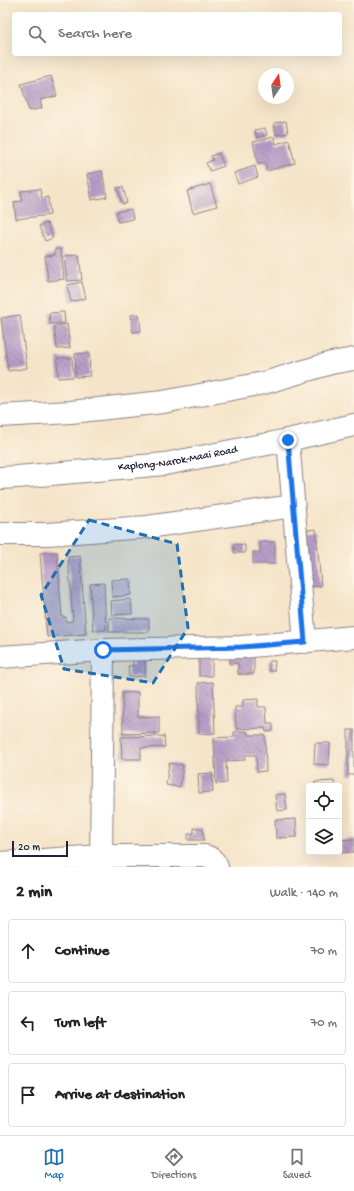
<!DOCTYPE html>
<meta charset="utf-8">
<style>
body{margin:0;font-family:"Gochi Hand",sans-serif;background:#f6f6f6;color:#222}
.controls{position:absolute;right:12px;bottom:12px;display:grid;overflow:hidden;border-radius:4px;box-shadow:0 4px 16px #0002}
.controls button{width:36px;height:36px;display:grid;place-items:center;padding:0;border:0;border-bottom:1px solid #e0e0e0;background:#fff;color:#222;font:20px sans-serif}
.compass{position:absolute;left:258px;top:68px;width:36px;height:36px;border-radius:50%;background:#fff;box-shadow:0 4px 16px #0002;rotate:13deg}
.scale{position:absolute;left:12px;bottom:10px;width:56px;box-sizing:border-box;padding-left:4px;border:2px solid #22223b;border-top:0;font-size:11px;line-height:14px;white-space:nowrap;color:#22223b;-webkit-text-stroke:3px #fcf5e5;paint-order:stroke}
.stop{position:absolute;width:12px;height:12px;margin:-9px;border:3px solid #1a73e8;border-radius:50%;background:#fff}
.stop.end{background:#1a73e8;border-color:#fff;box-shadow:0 1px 4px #0008}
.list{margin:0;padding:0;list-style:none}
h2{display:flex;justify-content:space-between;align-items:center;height:52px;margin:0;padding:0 16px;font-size:17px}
h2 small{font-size:13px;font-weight:400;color:#767676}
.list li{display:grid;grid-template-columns:26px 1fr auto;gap:12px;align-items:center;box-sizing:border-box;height:64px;margin:0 8px 8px;padding:0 8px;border:1px solid #e0e0e0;border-radius:4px}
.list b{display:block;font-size:15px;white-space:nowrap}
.list em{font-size:13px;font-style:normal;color:#767676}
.icon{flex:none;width:22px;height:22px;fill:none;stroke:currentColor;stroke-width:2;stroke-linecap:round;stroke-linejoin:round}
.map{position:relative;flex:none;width:354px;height:867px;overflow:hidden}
.search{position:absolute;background:#fff;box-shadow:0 4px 16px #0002;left:12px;right:12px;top:12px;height:44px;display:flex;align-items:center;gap:10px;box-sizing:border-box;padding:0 14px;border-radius:4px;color:#767676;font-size:15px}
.sheet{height:268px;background:#fff}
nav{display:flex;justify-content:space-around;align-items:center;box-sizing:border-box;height:56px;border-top:1px solid #e0e0e0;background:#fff;font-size:11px;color:#767676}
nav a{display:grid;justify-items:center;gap:2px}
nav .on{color:#1f6fb2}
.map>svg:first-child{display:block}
</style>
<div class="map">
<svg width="354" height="867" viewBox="0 0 354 867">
<defs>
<pattern id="building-back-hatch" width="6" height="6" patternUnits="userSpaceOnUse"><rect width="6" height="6" fill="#b69cc7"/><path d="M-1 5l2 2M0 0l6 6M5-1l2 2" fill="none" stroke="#947fa3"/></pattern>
</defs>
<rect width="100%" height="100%" fill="#fcf5e5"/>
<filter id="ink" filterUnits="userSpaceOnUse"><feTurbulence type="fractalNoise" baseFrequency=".025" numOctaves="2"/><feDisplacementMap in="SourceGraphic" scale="8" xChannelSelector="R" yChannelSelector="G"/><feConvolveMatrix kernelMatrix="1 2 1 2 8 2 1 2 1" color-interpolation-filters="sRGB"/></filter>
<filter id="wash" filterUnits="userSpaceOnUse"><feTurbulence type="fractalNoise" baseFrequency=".012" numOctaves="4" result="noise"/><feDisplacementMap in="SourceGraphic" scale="16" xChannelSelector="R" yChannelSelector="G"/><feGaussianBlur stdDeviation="0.9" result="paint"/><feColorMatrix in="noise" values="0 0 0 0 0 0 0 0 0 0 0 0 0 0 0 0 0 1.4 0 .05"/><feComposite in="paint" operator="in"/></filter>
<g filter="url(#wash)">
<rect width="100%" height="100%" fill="#f5e4c9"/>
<g id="blocks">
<g fill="url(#building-back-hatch)">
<path d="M51 76 57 96 40 100 42 108 29 111 21 84Z"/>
<path d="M286 121 288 133 276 135 274 123Z"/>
<path d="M265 128 267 135 257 138 255 130Z"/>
<path d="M274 137 276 144 289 140 295 163 267 171 265 163 258 164 253 142Z"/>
<path d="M219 153 224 166 210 171 206 163 213 160 211 156Z"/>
<path d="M255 166 258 177 238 184 234 173Z"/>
<path d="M102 171 107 197 92 200 87 174Z"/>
<path d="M210 184 217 206 193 213 187 191Z"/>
<path d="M123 187 127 203 122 204 117 188Z"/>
<path d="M40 189 42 198 48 197 50 215 16 219 14 202 22 201 21 191Z"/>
<path d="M131 209 133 219 118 222 116 212Z"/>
<path d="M47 223 53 238 45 241 39 226Z"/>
<path d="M55 249H61L64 279 48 281 45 256 55 255Z"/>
<path d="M79 255 82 280 67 281 64 256Z"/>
<path d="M82 282 86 298 71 302 67 285Z"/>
<path d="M64 312 65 323 50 324 49 313Z"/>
<path d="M139 314 141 331 133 332 131 315Z"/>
<path d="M20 315 27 368 8 371 1 318Z"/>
<path d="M67 324 70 348 57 349 54 326Z"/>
<path d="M89 353 90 376 76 377 75 354Z"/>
<path d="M57 358H72L74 377 58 378Z"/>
<path d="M316 529 321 586 307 587 302 531Z"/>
<path d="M260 542H275V564H253V552H260Z"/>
<path d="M234 544 245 545V553H234Z"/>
<path d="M57 552 62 617H66V622L73 621 68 557 80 556 86 634 47 637 40 553Z"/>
<path d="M130 579 131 595 112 597 111 580Z"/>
<path d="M104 583 106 630H93L90 584Z"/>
<path d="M131 599 132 614 112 615 111 601Z"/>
<path d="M109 618 149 619V632H109Z"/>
<path d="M132 651H145V676L129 677 128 666H133Z"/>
<path d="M254 654V674H238V663L230 664V655Z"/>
<rect x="199" y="655" width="13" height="21"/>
<path d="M269 661H275L274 671H269Z"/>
<path d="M213 682 215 733 199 734 198 683Z"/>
<path d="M138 692V717L159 716V733L123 734 122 693Z"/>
<path d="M258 699V707H266L267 723H273V731L266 732 265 728 236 729 235 707H243V700Z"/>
<rect x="348" y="730" width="6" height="45"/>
<path d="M247 731 248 735H265L266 771 257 772 256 755H245V760L226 761 227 783 216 784 214 738 234 737V732Z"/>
<path d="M164 736 165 747 141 748V759H122L121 737Z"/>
<path d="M315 743H330L329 765 314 764Z"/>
<path d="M169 763 183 765 180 787 166 785Z"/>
<path d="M212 773 213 792 199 793 198 774Z"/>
<path d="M334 781 335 786H315V782Z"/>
<path d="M285 794 287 810 277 811 275 795Z"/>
<path d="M296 819 297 837 276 838 275 820Z"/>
<path d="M194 828H203L204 840H188V834L194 833Z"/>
<path d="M354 839V852L340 853V840Z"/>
</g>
</g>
</g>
<g filter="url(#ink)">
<use href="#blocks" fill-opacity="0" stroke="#8c8382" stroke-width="1"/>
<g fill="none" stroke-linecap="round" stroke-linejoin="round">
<defs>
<g id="minor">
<path d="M0 416 71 412 163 402 264 383 331 363 354 359"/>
<path d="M288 440 305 642"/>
<path d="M0 534H47L147 527 293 506"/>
<path d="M0 657 103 650 241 647 354 637"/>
<path d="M0 863 101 856H204C211 857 214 860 217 867"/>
<path d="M101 867 103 650"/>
</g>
<g id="highway">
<path id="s1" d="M0 478 17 477 165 464 288 440 354 425"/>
</g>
</defs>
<use href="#minor" stroke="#8c8382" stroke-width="24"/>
<use href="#highway" stroke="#8c8382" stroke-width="24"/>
<use href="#minor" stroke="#fff" stroke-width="22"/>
<use href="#highway" stroke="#fff" stroke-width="22"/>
</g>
</g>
<g fill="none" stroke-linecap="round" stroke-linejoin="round" filter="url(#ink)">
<path stroke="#1a73e8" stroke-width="5" d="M103 650 241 647 305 642 288 440"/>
</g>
<path fill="#1f6fb2" fill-opacity="0.2" stroke="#1f6fb2" stroke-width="3" stroke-dasharray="8 5" stroke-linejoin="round" d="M89 520 177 544 188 628 153 683 64 669 41 595Z"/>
<g text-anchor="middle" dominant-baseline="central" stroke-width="3.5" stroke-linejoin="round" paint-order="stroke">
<g font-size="11" fill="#22223b" stroke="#fcf5e5">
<text stroke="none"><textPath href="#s1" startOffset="179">Kaplong-Narok-Maai Road</textPath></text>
</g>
</g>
</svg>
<div class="controls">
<button><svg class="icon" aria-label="locate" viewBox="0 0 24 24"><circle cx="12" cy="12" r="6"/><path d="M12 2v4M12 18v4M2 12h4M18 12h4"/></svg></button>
<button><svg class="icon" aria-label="layers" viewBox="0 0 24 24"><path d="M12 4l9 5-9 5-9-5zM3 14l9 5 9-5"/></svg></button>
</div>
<svg class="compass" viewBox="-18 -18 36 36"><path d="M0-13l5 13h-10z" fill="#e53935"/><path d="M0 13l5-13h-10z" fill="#767676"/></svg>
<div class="scale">20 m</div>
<div class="stop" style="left:103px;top:650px"></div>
<div class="stop end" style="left:288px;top:440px"></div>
<div class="search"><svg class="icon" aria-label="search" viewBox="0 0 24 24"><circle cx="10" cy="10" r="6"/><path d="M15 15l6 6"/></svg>Search here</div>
</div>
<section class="sheet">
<h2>2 min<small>Walk · 140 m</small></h2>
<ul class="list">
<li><svg class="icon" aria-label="ahead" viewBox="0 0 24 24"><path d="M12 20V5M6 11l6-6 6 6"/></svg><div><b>Continue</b></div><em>70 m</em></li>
<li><svg class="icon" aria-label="left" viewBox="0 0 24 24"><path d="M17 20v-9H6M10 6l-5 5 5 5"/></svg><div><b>Turn left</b></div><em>70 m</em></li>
<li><svg class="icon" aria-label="arrive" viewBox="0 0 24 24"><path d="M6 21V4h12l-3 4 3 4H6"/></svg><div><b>Arrive at destination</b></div></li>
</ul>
</section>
<nav>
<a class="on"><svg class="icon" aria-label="map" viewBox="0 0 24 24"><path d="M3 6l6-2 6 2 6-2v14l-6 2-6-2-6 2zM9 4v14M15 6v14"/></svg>Map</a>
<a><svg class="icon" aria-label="directions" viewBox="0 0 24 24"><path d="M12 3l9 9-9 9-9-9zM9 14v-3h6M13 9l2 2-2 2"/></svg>Directions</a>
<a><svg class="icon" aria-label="saved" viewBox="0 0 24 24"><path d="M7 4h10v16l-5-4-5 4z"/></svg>Saved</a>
</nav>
